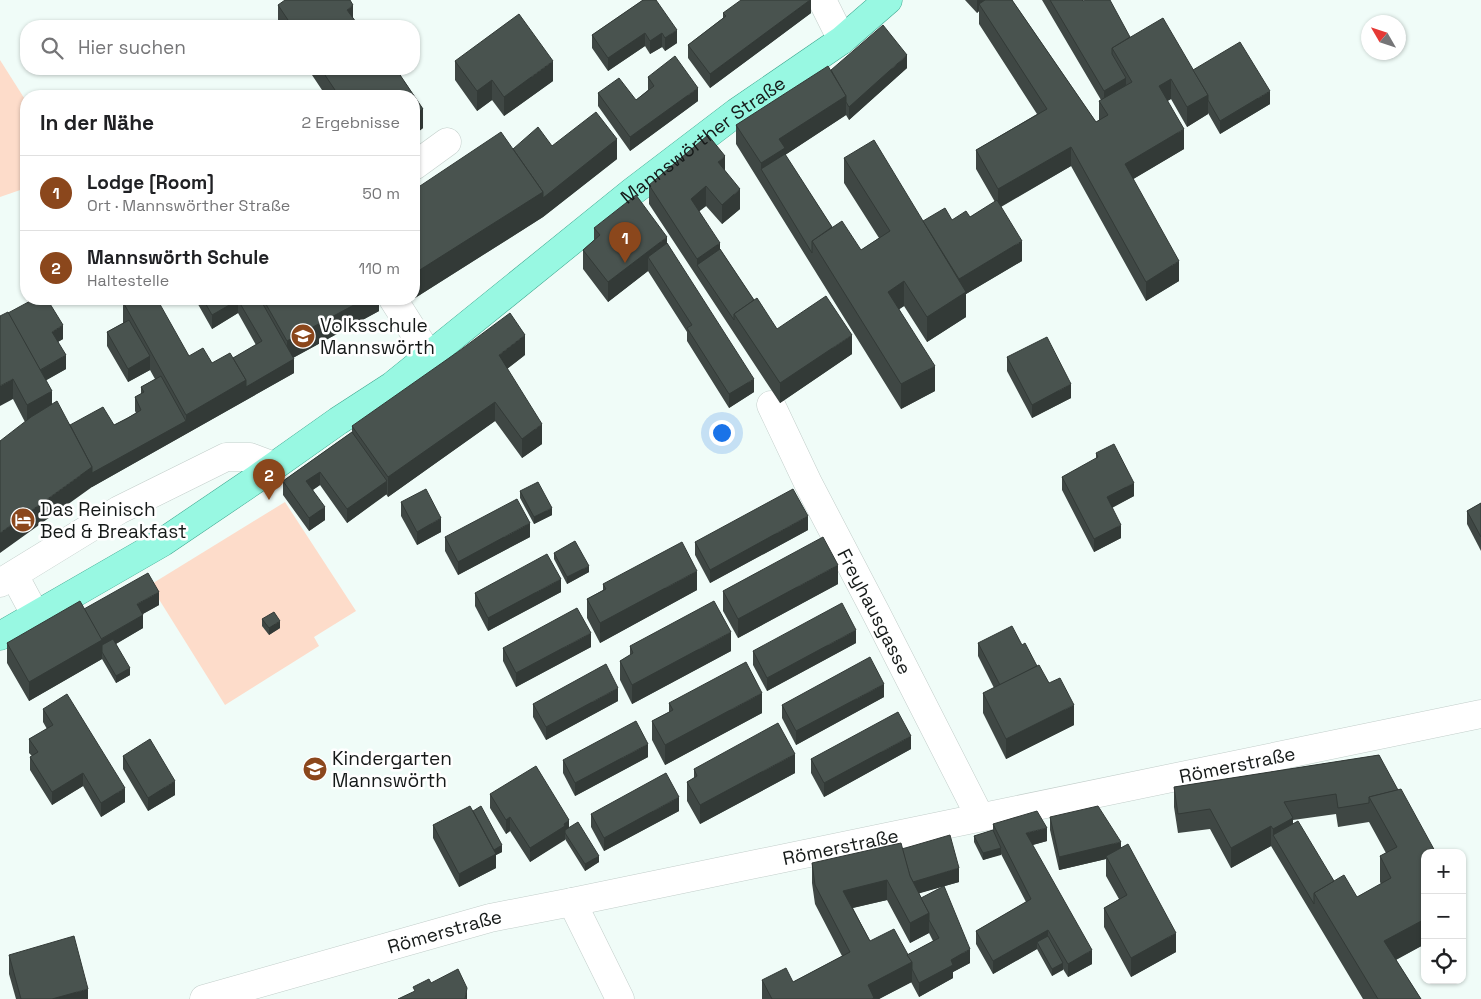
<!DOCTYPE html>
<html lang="de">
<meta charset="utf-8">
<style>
body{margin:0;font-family:"Space Grotesk",sans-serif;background:#f2f2f2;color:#202124}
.controls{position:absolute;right:15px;bottom:15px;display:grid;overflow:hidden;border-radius:10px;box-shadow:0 1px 4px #0004}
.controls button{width:45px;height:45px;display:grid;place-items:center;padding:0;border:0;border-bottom:1px solid #e0e0e0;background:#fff;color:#202124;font:25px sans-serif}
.compass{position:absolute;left:1361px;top:15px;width:45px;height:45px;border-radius:50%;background:#fff;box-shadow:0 1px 4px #0004;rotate:309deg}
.you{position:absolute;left:721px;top:432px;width:18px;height:18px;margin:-12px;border:4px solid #fff;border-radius:50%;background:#1a73e8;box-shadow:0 0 0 8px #1a73e833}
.badge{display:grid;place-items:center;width:32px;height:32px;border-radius:50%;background:#8b471c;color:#fff;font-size:16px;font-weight:700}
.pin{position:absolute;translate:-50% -41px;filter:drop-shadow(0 1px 2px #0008)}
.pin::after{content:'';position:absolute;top:26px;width:18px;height:15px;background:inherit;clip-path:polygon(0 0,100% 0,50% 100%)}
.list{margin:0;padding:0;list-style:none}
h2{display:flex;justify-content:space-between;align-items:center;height:65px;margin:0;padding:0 20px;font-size:21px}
h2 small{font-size:16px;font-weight:400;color:#757577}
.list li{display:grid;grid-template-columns:32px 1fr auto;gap:15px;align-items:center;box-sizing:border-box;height:75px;padding:0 20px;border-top:1px solid #e0e0e0}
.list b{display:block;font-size:19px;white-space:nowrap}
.list p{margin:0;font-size:16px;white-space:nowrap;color:#757577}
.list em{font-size:16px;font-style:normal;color:#757577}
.icon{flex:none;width:28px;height:28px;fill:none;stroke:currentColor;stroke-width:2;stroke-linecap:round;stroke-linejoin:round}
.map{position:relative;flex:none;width:1481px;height:999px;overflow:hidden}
.search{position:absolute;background:#fff;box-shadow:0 1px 4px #0004;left:20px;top:20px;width:400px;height:55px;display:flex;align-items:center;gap:12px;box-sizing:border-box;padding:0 18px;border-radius:20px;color:#757577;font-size:19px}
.panel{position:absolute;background:#fff;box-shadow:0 1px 4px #0004;left:20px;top:90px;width:400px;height:215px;border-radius:20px}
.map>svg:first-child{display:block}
</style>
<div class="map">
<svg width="1481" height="999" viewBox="0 0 1481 999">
<rect width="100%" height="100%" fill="#f0fcf8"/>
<g fill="#fddcca">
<path d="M0 60 26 101V188L0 197Z"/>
<path d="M285 502 356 611 314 637 319 646 225 705 150 585Z"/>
</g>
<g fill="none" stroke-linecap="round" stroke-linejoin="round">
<defs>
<g id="minor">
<path d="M822 0 842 40"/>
<path d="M414 166 447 142"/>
<path d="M393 299 429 356"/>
<path id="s1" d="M771 405 808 483 876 613 980 817"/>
<path d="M14 575 36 616"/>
<path d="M0 583 119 510 226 457H250L274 466"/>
<path d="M572 902 620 999"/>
<path id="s2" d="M204 999 490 918 572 902 1481 714"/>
</g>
<g id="major">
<path id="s3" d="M0 636 163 542 256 479 338 421 392 386 632 192 737 112 842 40 888 0"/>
</g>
</defs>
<use href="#minor" stroke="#c2ceca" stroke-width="29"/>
<use href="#major" stroke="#3ea78f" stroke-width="29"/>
<use href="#minor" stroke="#fff" stroke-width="28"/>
<use href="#major" stroke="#98f8e2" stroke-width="28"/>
</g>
<g fill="#3f4744" fill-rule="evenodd">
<path d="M643 0 677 43 665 51 662 47 650 54 645 46 608 71 592 48V35Z"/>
<path d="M811 0V13L710 88 688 58V45L723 18V13Z"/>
<path d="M965 0H1012L1096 122 1099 120V101L1101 100 1042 0H1082L1130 37 1193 70 1270 104 1220 134 1208 113V114L1187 127 1171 99 1167 101 1184 149 1133 179 1179 281 1146 301 1071 166 1001 207 1022 261 966 294V317L927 342 904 306 899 309 935 391 901 409 736 144V125L831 70 907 68 849 120 846 115 785 155 832 227 861 250 879 238 844 183V158L923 221 952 220 970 217 995 202 976 169V150L1037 114 979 24V11L977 13Z"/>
<path d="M278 5 353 19 359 26H279L278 25Z"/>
<path d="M455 61 553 81 504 116 492 100 477 111 455 80Z"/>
<path d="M308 69H396L423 109V128L414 135V96H326Z"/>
<path d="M648 77 698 101 630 151 598 106V93L636 100 648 90Z"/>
<path d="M552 146 617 159 543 217 415 298 414 295V190L513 149Z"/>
<path d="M725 171 740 209 722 224 706 206 699 211 720 249 754 300 777 329 852 354 780 403 649 204V185Z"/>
<path d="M594 228 667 243 754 392 729 408 687 341V332L648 271 608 302 583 269V250L594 240Z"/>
<path d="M195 299H379V311L293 358 294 373 92 487 25 422 13 399 8 313 63 339 58 342 66 369 46 380 52 404 70 425H114L136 413 135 411V397L141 394V387L155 379 150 370 128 382 107 346V332L123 323V302L189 356 212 363 233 358 256 345 238 313 212 329Z"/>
<path d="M525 355 507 369 542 444 522 458 495 421 388 497 386 494 347 523 320 485 313 490 325 520 309 531 283 495V481L352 432V426Z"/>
<path d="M1007 357 1071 398 1032 418 1007 371Z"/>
<path d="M1096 453 1134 496 1112 508 1121 538 1094 552 1062 490V477L1096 459Z"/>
<path d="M520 491 552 515 534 524 520 498Z"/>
<path d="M401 502 441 532 417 545 401 516Z"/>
<path d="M1481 503V551L1467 524V511Z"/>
<path d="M808 530 710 583 695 555V542Z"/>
<path d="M445 537H530L458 575 445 551Z"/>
<path d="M554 553 589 572 567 584 554 559Z"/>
<path d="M603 584 697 590 600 643 587 618V599L603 590Z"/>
<path d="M838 584 738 638 723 611V591Z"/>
<path d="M561 592 488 631 475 606V593Z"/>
<path d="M159 605 143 614V628L116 644 130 675 116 683 102 659 29 701 7 663V643L84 609Z"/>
<path d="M262 619 280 628 269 635 262 626Z"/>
<path d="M856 643 767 691 753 665V651Z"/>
<path d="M978 643 1022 645 1049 683 1074 725 1006 759 983 713V693L994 688 978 656Z"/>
<path d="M630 646 731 651 632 704 620 680V661L630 655Z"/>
<path d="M591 647 516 687 503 661V648Z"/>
<path d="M884 697 796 745 782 718V705Z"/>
<path d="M618 701 546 740 533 717V704Z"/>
<path d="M669 703 762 713 665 765 652 740V721L669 712Z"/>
<path d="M43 709 125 802 101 817 83 786 52 805 30 770V757L32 756 29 753V739L47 729 43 722Z"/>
<path d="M911 749 824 797 811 773V759Z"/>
<path d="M1379 755 1425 853V944L1396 960 1421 999H1363L1271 846 1231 868 1210 829 1178 833 1174 807V787ZM1336 814 1338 827 1369 822 1386 853 1380 856V882L1381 884 1357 897 1334 881 1293 824V820Z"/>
<path d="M123 756 175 795 148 811 123 769Z"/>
<path d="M648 757 575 796 563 773V760Z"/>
<path d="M694 769 795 773 700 824 687 801V782L694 778Z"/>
<path d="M490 794 569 827 599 862 585 871 565 839 530 862 510 831 506 834 490 808Z"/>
<path d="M473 811 502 852 496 855V868L459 887 433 838V825Z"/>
<path d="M679 811 604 851 591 827V814Z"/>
<path d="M1050 817 1121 848 1176 952 1131 977 1104 927V908L1119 899 1106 876V859L1059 870 1050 830Z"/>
<path d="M993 824 1047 841 1032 845 1092 964 1068 977 1063 969 1052 976 1037 949 993 974 976 944V931L1026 902 1001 854 983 860 974 842V836L993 830Z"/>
<path d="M812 863 959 882 919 893 921 898 970 963 953 972V978L919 997 911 982 879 999H762V980L793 982 842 956 815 904 812 883ZM887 900 910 943 929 933 933 941 907 955 870 941 853 908Z"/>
<path d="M9 955 88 999H16L9 974Z"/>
</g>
<g fill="#333a37">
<path d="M810 0H811V13L710 88V74Z"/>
<path d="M977 0H992L979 4V11L977 13Z"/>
<path d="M353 5V25L347 10Z"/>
<path d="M677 30V43L665 51V38Z"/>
<path d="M645 33V46L608 71V58Z"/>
<path d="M662 33V47L650 54V41Z"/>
<path d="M907 55V68L849 120V107Z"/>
<path d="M553 61V81L504 116V97Z"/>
<path d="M1126 78V91L1104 104V91Z"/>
<path d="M1171 79V99L1159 106V86Z"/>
<path d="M492 80V100L477 111V91Z"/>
<path d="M698 88V101L630 151V137Z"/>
<path d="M1270 91V104L1220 134V121Z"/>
<path d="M1208 95V114L1187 127V107Z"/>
<path d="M846 96V115L785 155 761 169V163L779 139Z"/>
<path d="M423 109V128L414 135V115Z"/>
<path d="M1184 129V149L1125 184V164Z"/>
<path d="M617 139V159L543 217 415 298V273Z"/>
<path d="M1071 147V166L998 208V189Z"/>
<path d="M725 156V176L718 162Z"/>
<path d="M706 186V206L691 218V199Z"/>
<path d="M740 189V209L722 224V205Z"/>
<path d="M667 237V256L648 257V271L608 302V282Z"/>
<path d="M1022 241V261L966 294V317L927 342V317L956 281Z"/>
<path d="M720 243V263L697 265V259Z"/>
<path d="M1179 261V281L1146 301V282Z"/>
<path d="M904 281V306L888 317V292Z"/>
<path d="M365 299H379V311L287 361V341Z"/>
<path d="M238 300V313L212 329V315Z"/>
<path d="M63 325V339L52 345V332Z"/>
<path d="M525 335V355L499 375V355Z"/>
<path d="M852 335V354L780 403V383Z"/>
<path d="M66 355V369L38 385V372Z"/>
<path d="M150 356V370L128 382V369Z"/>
<path d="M294 359V373L92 487 0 553V533L92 467 186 421V415L246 380Z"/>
<path d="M935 366V391L901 409V384Z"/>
<path d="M13 379V399L0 406V386Z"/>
<path d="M754 379V392L729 408V394Z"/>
<path d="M1071 384V398L1032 418V405Z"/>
<path d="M52 391V410L27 425V405Z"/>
<path d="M495 402V421L388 497V477Z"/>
<path d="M542 424V444L522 458V439Z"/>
<path d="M320 472V485L306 494V481Z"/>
<path d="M387 481V494L347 523V509Z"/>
<path d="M1134 483V496L1107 510V497Z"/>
<path d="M325 507V520L309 531V518Z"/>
<path d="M552 508V515L534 524V517Z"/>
<path d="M808 516V530L710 583V570Z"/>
<path d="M441 518V532L417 545V532Z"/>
<path d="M530 523V537L458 575V562Z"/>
<path d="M1121 525V538L1094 552V539Z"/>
<path d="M838 565V584L738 638V619Z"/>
<path d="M589 566V572L567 584V577Z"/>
<path d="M697 571V590L600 643V623Z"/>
<path d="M561 579V592L488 631V618Z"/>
<path d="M159 592V605L137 617V604Z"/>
<path d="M143 615V628L102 652V659L29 701V682Z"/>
<path d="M280 621V628L269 635V628Z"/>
<path d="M856 630V643L767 691V678Z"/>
<path d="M731 632V651L632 704V685Z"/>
<path d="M591 633V647L516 687V673Z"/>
<path d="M130 668V675L116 683V676Z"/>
<path d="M884 684V697L796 745V731Z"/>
<path d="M618 688V701L546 740V727Z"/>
<path d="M762 693V713L665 765V745Z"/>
<path d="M1074 705V725L1006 759V739Z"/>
<path d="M911 736V749L824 797V783Z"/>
<path d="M648 744V757L575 796V783Z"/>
<path d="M795 754V773L700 824V805Z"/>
<path d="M83 773V786L52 805V792Z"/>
<path d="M175 781V795L148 811V798Z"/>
<path d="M125 788V802L101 817V803Z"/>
<path d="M679 797V811L604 851V838Z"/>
<path d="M510 817V831L506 834V820Z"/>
<path d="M1293 818V838L1273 835V829Z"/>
<path d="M569 820V834L565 833V840L530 862V848Z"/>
<path d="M1271 826V846L1231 868V848Z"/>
<path d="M1047 828V841L1026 847V833Z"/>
<path d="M1121 842V856H1106V859L1059 870V857Z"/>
<path d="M502 845V852L496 855V868L459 887V874L491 851Z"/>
<path d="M1001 848V855L983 860V853Z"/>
<path d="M599 856V862L585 871V864Z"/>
<path d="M959 868V882L910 896V882Z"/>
<path d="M887 880V900L843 910V891Z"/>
<path d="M929 913V933L910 943V923Z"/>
<path d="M1425 919V944L1384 966V941Z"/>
<path d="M1048 930V943L1037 942V949L993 974V961Z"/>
<path d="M1176 933V952L1131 977V958Z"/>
<path d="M970 949V963L953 972V978L919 997V983L951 960Z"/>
<path d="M1092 950V964L1068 977V964Z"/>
<path d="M912 962V982L879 999H868V985Z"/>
<path d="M1063 963V970L1052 976V969Z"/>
<path d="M467 988V999H465Z"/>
<path d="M88 989V999H52Z"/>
</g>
<g fill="#49534f" stroke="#333a37">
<path d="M285 0H350L353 5 347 10 359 26H292L278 5Z"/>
<path d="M643 0H656L677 30 665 38 662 33 650 41 645 33 608 58 592 35Z"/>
<path d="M741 0H810L710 74 688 45 726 16 723 13Z"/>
<path d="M985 0H1012L1096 122 1108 115 1099 101 1132 82 1112 48 1163 18 1208 95 1187 107 1171 79 1159 86 1184 129 1125 164 1179 261 1146 282 1071 147 998 189 976 150 1047 109 979 4Z"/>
<path d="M1050 0H1082L1083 1 1085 0H1110L1130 37 1112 48V54L1126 78 1104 91Z"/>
<path d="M519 14 553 61 504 97 492 80 477 91 455 61Z"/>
<path d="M883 25 907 55 849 107 846 102V96L831 70Z"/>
<path d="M1240 42 1270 91 1220 121 1208 100V95L1193 70Z"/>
<path d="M675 56 698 88 630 137 598 93 619 78 636 100 654 86 648 77Z"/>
<path d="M828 66 846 96 779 139 785 148 761 163 736 125Z"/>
<path d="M321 69H396L423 109 414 115V96H339Z"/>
<path d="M596 112 617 139 543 198V192L513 149 538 127 552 146Z"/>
<path d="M501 132 543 192 415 273 414 270V190Z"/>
<path d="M708 135 725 156 718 162 740 189 722 205 706 186 691 199 720 243 697 259 649 185Z"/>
<path d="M874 140 966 292 927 317 904 281 888 292 935 366 901 384 812 241 842 221 861 250 890 231 844 158Z"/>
<path d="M785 154 832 227 812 241V253L761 169Z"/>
<path d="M636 195 667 237 608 282 583 250 600 235 594 228Z"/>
<path d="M997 200 1022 241 959 279 923 221 945 208 952 220 966 211 970 217Z"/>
<path d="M667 243 754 379 729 394 687 328 692 325 648 257Z"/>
<path d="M720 249 754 300 734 314V320L697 265Z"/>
<path d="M826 296 852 335 780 383 734 314 757 298 777 329Z"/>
<path d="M34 299H47L63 325 52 332 66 355 40 370 8 313Z"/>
<path d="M129 299H157L189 356 203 348 212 363 230 353 246 380 186 415 123 302Z"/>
<path d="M203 299H260L294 359 246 387V380L233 358 262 341 238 300 212 315Z"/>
<path d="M263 299H365L287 341Z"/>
<path d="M8 312 52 391 27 405 13 379 0 386V316Z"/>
<path d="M510 313 525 335 499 355 542 424 522 439 495 402 388 477 352 426 459 351Z"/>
<path d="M129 320 150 356 128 369 107 332Z"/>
<path d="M1047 337 1071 384 1032 405 1007 357Z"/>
<path d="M161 376 186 421 92 473V467L70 425 103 407 114 425 128 418 141 410 135 397 144 392 141 387Z"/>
<path d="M57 401 92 467 0 533V441L31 417Z"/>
<path d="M352 432 387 481 347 509 320 472 306 481 325 507 309 518 283 481Z"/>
<path d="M1114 444 1134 483 1107 497 1121 525 1094 539 1062 477 1098 457 1096 453Z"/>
<path d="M538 482 552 508 534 517 520 491Z"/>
<path d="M426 489 441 518 417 532 401 502Z"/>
<path d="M793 489 808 516 710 570 695 542Z"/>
<path d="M517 499 530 523 458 562 445 537Z"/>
<path d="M1481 503V537L1467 511Z"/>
<path d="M823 537 838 565 738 619 723 591Z"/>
<path d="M575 541 589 566 567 577 554 553Z"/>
<path d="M682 542 697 571 600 623 587 599 606 589 603 584Z"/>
<path d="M547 554 561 579 488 618 475 593Z"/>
<path d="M148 573 159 592 137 604 143 615 101 639 84 609Z"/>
<path d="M80 601 102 640 29 682 7 643Z"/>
<path d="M714 601 731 632 632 685 620 661 633 653 630 646Z"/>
<path d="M842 603 856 630 767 678 753 651Z"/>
<path d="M577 608 591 633 516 673 503 648Z"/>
<path d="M274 612 280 621 269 628 262 619Z"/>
<path d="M1012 626 1022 645 1025 643 1037 666 1000 685 978 643Z"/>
<path d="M113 639 130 668 116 676 102 652V645Z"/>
<path d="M870 657 884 684 796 731 782 705Z"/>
<path d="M746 662 762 693 665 745 652 721 673 710 669 703Z"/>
<path d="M606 664 618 688 546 727 533 704Z"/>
<path d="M1039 665 1049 683 1060 678 1074 705 1006 739 983 693Z"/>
<path d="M67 694 125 788 101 803 83 773 52 792 30 757 38 752 29 739 53 725 43 709Z"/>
<path d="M898 712 911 736 824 783 811 759Z"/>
<path d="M636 721 648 744 575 783 563 760Z"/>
<path d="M778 723 795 754 700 805 687 782 697 776 694 769Z"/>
<path d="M150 739 175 781 148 798 123 756Z"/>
<path d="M1379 755 1398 790 1369 797V803L1338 808 1336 794 1284 802 1293 818 1273 829 1271 826 1231 848 1210 809 1178 814 1174 787Z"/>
<path d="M536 766 569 820 564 824 565 826 530 848 510 817 506 820 490 794Z"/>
<path d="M666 773 679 797 604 838 591 814Z"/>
<path d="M1401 789 1436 853H1425V919L1384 941 1421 999H1378L1314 893 1344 875 1357 897 1391 878 1380 856 1397 847 1369 797Z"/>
<path d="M470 806 496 854 459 874 433 825Z"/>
<path d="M481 806 502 845 494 850 473 811Z"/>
<path d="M1098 806 1121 842 1059 857 1050 817Z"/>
<path d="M1037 811 1047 828 1026 833 1092 950 1068 964 1048 930 993 961 976 931 1031 899 993 824Z"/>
<path d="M1298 821 1334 881 1314 893V904L1273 835Z"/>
<path d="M578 822 599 856 585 864 565 833V830Z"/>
<path d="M993 830 1001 848 983 853 974 836Z"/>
<path d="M950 835 959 868 913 882 910 876 902 849Z"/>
<path d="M901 843 910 876 929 913 910 923 887 880 843 891 870 941 894 929 912 962 868 985 874 998 872 999H772L762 980 786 968 793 982 850 952 815 885 812 863Z"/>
<path d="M1128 844 1176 933 1131 958 1104 908 1127 895 1106 856Z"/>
<path d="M944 886 970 949 951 960 953 965 919 983 912 969V962L907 955 939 938 929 920V913L921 898Z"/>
<path d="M74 936 88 989 52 999H21L9 955Z"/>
<path d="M1048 936 1063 963 1052 969 1037 942Z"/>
<path d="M458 969 467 988 465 999H398L415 991 413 987 429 979 431 983Z"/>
</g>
<defs>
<symbol id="school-disc" viewBox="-11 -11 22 22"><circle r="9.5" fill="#8b471c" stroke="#fff"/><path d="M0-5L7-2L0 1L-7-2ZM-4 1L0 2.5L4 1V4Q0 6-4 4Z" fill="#fff"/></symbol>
<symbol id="hotel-disc" viewBox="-11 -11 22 22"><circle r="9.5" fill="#8b471c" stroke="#fff"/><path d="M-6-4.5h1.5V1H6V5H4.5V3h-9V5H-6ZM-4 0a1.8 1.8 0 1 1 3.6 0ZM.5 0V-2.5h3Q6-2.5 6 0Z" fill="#fff"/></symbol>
</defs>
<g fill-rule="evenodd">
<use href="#school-disc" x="289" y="322" width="28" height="28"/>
<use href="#hotel-disc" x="9" y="506" width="28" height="28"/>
<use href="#school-disc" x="301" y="755" width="28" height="28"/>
</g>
<g text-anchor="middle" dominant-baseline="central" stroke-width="5" stroke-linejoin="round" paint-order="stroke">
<g font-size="19" fill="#161a19" stroke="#fff">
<text stroke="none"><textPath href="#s3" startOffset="862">Mannswörther Straße</textPath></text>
<text stroke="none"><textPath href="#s1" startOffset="231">Freyhausgasse</textPath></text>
<text stroke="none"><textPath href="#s2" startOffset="1060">Römerstraße</textPath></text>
<text stroke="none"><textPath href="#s2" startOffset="655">Römerstraße</textPath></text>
<text stroke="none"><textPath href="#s2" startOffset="250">Römerstraße</textPath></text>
</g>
<g font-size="19" fill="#161a19" stroke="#fff" text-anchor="start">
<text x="320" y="325">Volksschule<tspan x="320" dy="22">Mannswörth</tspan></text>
<text x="40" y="509">Das Reinisch<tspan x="40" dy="22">Bed &amp; Breakfast</tspan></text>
<text x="332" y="758">Kindergarten<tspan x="332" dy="22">Mannswörth</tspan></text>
</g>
</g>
</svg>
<div class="controls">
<button>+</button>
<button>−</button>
<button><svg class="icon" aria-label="locate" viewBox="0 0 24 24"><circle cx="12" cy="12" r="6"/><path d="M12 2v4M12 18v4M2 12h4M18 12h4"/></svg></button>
</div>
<svg class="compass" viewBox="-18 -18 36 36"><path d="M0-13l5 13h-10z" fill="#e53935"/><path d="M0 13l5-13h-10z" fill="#757577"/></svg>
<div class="you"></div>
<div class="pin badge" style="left:625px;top:263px">1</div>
<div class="pin badge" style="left:269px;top:500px">2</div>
<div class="search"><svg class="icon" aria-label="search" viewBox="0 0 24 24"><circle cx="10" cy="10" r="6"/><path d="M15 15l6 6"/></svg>Hier suchen</div>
<section class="panel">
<h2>In der Nähe<small>2 Ergebnisse</small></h2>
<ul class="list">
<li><span class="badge">1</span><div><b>Lodge [Room]</b><p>Ort · Mannswörther Straße</p></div><em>50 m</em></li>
<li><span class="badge">2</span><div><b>Mannswörth Schule</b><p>Haltestelle</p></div><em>110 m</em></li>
</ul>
</section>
</div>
